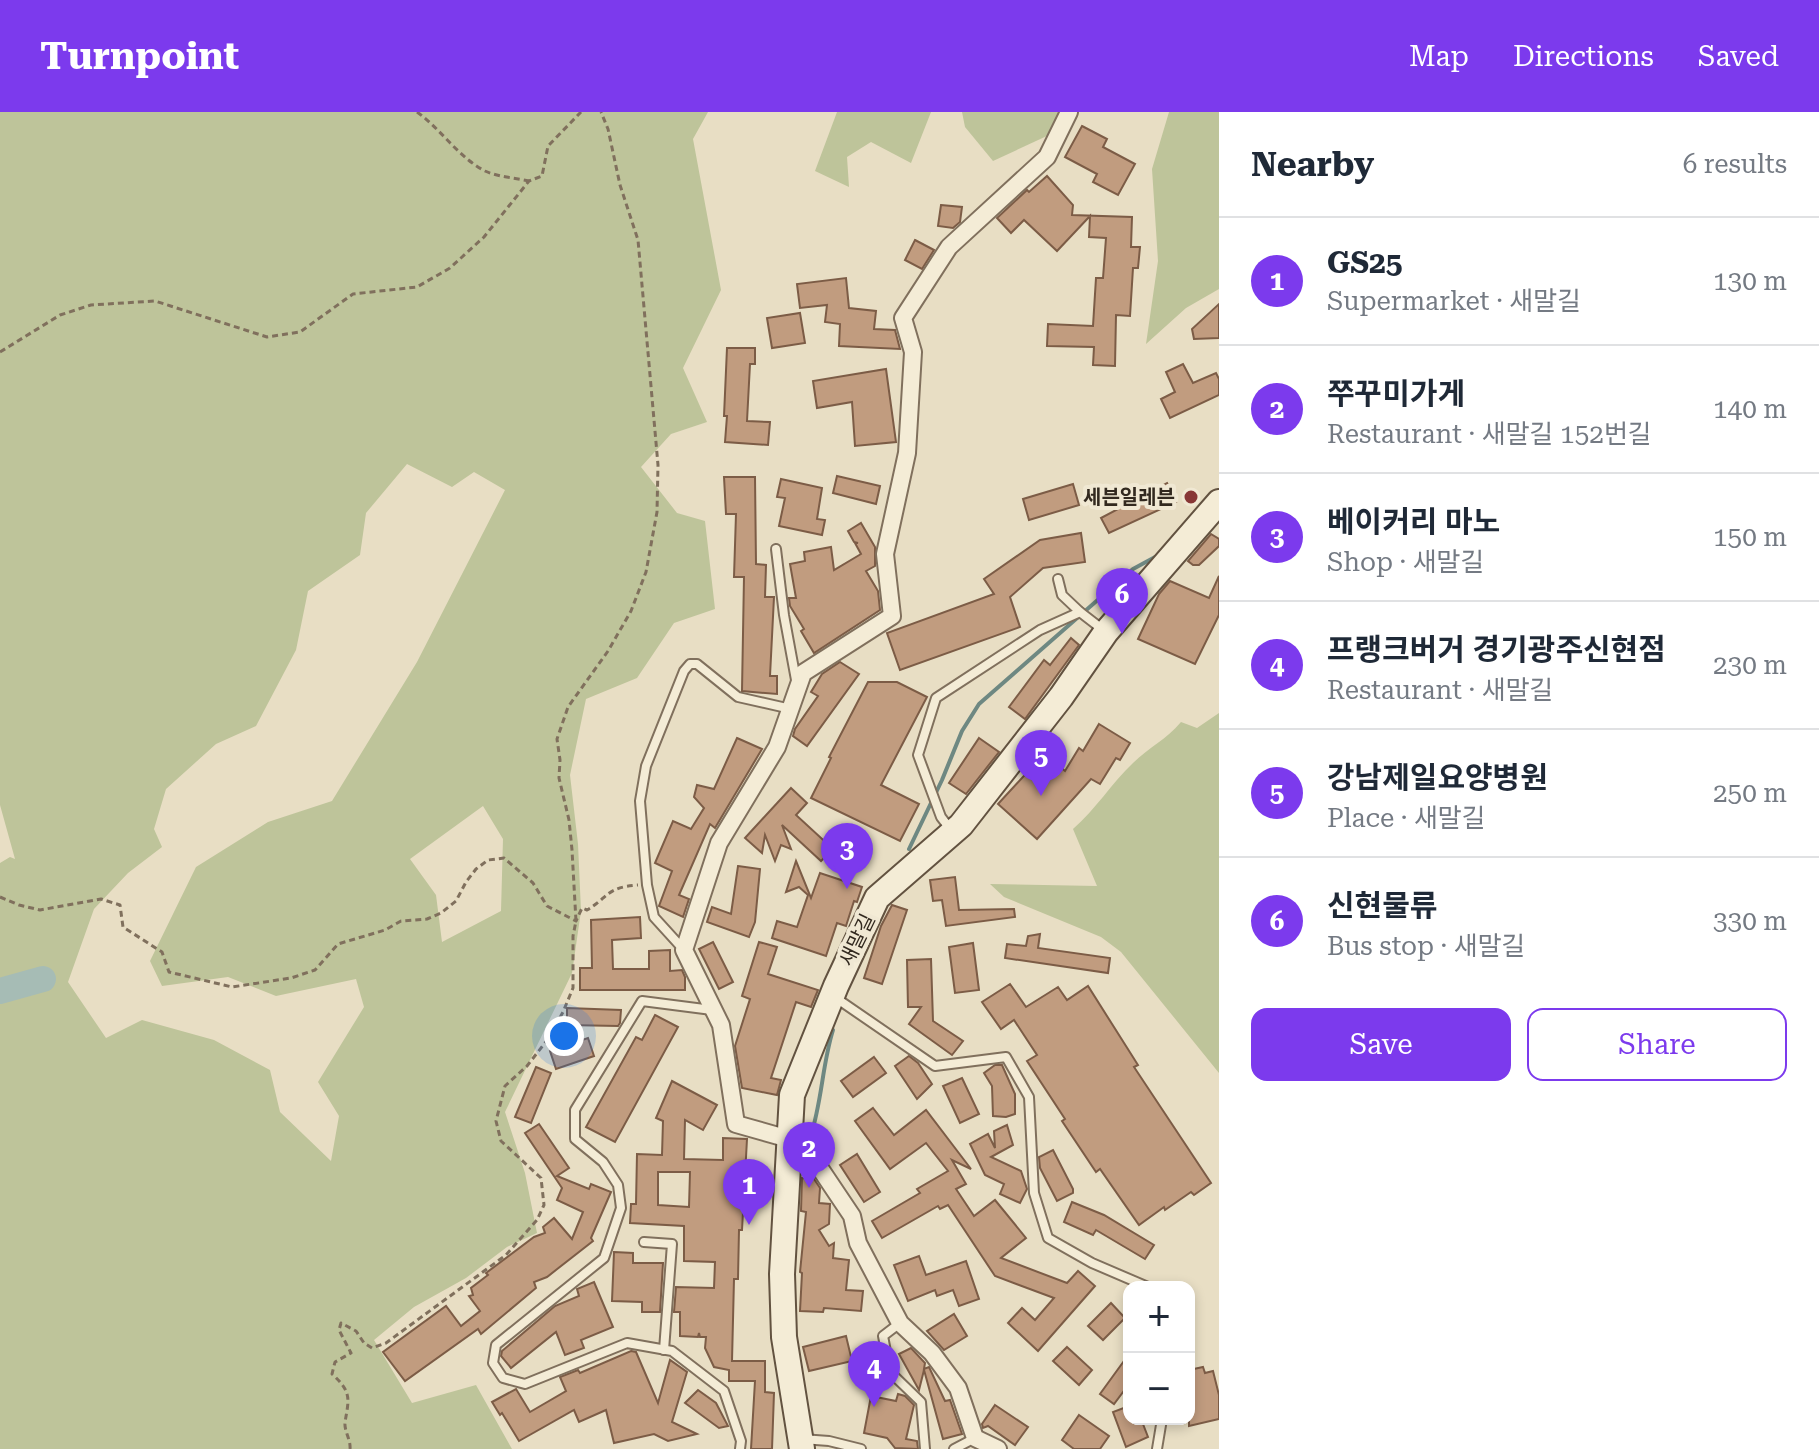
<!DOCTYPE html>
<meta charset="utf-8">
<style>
body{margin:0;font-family:"Roboto Serif","Noto Sans KR",serif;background:#f6f6f7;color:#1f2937}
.controls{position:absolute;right:24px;bottom:24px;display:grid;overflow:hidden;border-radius:16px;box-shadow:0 4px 12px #0003}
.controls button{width:72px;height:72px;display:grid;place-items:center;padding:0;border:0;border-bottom:2px solid #e0e1e3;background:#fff;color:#1f2937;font:40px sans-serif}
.you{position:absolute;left:564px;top:924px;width:28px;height:28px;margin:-20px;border:6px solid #fff;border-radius:50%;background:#1a73e8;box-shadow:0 0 0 12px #1a73e833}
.badge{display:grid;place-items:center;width:52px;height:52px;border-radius:50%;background:#7c3aed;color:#fff;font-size:26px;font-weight:700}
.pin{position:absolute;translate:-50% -66px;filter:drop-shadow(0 2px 4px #0008)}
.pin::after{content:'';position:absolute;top:42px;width:28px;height:24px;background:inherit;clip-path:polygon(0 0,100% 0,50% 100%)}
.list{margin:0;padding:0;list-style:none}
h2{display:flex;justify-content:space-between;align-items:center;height:104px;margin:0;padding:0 32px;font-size:34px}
h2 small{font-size:26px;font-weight:400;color:#747a83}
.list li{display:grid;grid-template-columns:52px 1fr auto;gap:24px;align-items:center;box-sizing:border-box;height:128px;padding:0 32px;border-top:2px solid #e0e1e3}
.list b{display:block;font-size:30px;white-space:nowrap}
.list p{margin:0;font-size:26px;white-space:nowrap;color:#747a83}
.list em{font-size:26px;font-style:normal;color:#747a83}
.actions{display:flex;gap:16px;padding:24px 32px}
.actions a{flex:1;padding:18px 0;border:2px solid #7c3aed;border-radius:16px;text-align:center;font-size:28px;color:#7c3aed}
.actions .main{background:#7c3aed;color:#fff}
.map{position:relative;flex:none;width:1219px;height:1337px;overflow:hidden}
header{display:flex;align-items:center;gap:48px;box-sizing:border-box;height:112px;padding:0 40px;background:#7c3aed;color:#fff}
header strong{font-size:38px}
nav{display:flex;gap:44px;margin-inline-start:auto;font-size:28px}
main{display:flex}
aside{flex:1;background:#fff}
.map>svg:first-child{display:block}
</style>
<header>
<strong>Turnpoint</strong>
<nav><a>Map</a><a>Directions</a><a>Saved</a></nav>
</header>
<main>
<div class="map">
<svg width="1219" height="1337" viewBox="0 0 1219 1337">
<rect width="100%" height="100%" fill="#e8dec4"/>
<g fill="#bec49a" fill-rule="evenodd">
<path d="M0 0H708L693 27 721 178 683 256 707 310 671 322 641 355 677 401 705 409 715 497 674 511 637 566 586 587 570 663 578 732 581 799 572 861 505 1000 525 1061 537 1121 507 1135 466 1166 414 1195 374 1228 412 1291 476 1273 512 1337H0V751L10 745 15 747 0 693ZM407 352 452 375 474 360 505 378 417 550 332 689 268 710 196 755 150 849 162 874 228 865 276 884 356 867 364 895 318 970 339 1004 331 1049 280 1000 270 958 214 928 142 908 106 926 68 870 94 797 128 761 162 735 154 717 166 677 216 632 256 614 296 538 308 479 360 443 366 401ZM483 694 503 727 501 799 442 830 436 783 410 747Z"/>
<path d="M837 0H931L911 51 871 30 847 45 849 75 815 59Z"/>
<path d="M962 0H1061L1049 23 993 49 965 15Z"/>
<path d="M1169 0H1219V177L1186 196 1146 232 1158 149 1152 57Z"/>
<path d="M1219 601V961L1121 840 1101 825 1004 785 990 772 1097 774 1073 717C1096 697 1111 672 1133 651 1149 635 1166 628 1181 610L1197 616Z"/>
</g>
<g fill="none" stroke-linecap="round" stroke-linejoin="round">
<g stroke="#6e8882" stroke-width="4">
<path d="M909 737 942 668 962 619 979 592 1133 457 1157 444"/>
<path d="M810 1026C822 991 822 953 833 918"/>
</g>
<path stroke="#a6bcb5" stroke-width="26" d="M0 879 43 867"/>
</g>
<g fill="#c19c7f" stroke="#7c5c46" stroke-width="2" fill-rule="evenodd">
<path d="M1082 14 1107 27 1103 35 1135 52 1118 83 1093 70 1097 62 1065 45Z"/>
<path d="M1047 64 1073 93 1072 103 1132 105 1131 135H1140L1138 156H1133L1130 204 1116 203 1115 254 1093 253 1094 235 1047 234 1048 212 1093 214 1096 166H1103L1106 126 1089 125 1090 104 1057 139 1024 108 1011 121 997 106 1027 78 1029 80Z"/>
<path d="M941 93 962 95 960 110 953 116 938 114Z"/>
<path d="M915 128 934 138 922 157 905 148Z"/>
<path d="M846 166 849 196 876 199 874 217 895 218 900 237 839 234 840 212 825 210 827 193 800 196 797 172Z"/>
<path d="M1219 192V226L1194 227 1192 217Z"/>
<path d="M800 201 805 231 772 236 767 206Z"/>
<path d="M727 236H755V252H750L747 309 770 310 768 333 725 330 727 304H724Z"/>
<path d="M1183 252 1193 271 1216 261 1219 267V283L1170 306 1161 287 1175 280 1166 260Z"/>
<path d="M886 257 896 330 855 334 852 290 817 296 813 269Z"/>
<path d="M837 364 880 374 876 392 833 381Z"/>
<path d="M724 365H755L756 452 766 453 765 485H774L770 564H777V582L742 579 744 465H734L736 402H726Z"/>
<path d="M781 367 822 376 817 407 825 408 822 423 779 414 785 386 777 385Z"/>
<path d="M1167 371 1176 390 1109 421 1101 406Z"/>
<path d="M1073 372 1079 393 1029 408 1023 387Z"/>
<path d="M861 411 875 435V454L866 459 878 479 880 498 814 541 801 519 804 517 790 494 789 486H796L790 452 805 449 804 440 831 435 834 458 861 442 855 431H858L854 430 848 419Z"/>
<path d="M1081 421 1085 450 1043 456 1010 485 1020 515 900 558 887 521 994 482 984 467 1040 428Z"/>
<path d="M1211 422 1219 427V434L1199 453H1193L1188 449Z"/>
<path d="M1219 464V503L1195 552 1138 527 1159 482 1170 469 1209 486Z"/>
<path d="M1071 526 1079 533 1025 607 1009 595 1044 548 1050 553Z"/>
<path d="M840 550 859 562 807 634 793 624 795 617 818 584 811 580 822 562Z"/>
<path d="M868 570H897L927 585 881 673 919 692 900 729 811 686 831 646 829 645Z"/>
<path d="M1099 612 1130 631 1120 648 1116 646 1100 672 1091 667 1037 727 998 692 1045 641 1065 659 1079 636 1083 639Z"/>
<path d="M737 626 762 637 715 716 710 712 679 783 689 787 683 805 659 794 672 759 655 751 673 709 691 717 704 696 694 685 697 673 714 677Z"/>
<path d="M979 626 999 640 966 682 949 671Z"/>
<path d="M791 676 807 691 796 703 833 737 821 749 782 713 791 737 781 733 775 749 765 723 762 741 745 726Z"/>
<path d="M796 749 811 786 820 761 862 775 857 790 854 789 846 814 837 811 826 844 772 826 777 809 797 815 808 783 799 775 786 780Z"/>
<path d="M738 754 760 757 755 810 749 825 707 810 712 795 731 802Z"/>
<path d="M955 765 959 798 1014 797 1015 805 946 814 942 788 933 789 930 768Z"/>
<path d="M892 793 907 798 882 872 864 866 881 814Z"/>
<path d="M640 805 641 826 612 828 613 857H649V839L670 838V859L682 858 685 865V878H580V856H592L591 808Z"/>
<path d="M1040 822 1038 836 1110 846 1108 861 1005 846 1007 832 1026 834 1028 824Z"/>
<path d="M713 830 733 870 719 877 699 837Z"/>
<path d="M759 830 777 835 768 862 818 878 811 895 796 890 771 966 781 968 777 983 742 976 735 934 750 887 742 884Z"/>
<path d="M973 831 979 878 955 881 949 835Z"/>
<path d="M931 847 933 909 963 929 952 943 909 912 921 895H908L907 848Z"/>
<path d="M1010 872 1026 895 1058 875 1067 888 1088 874 1138 953 1134 955 1211 1071 1194 1083 1191 1080 1165 1098 1164 1095 1139 1113 1100 1057 1096 1060 1062 1009 1065 1007 1027 949 1037 943 1014 908 1001 917 982 890Z"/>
<path d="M567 896 621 898 620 911 618 914 567 913Z"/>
<path d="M655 903 678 915 615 1030 586 1015 636 925 642 928Z"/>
<path d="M588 926 594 944 556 957 550 939Z"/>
<path d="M909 944 918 951 932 972 917 987 895 954Z"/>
<path d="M874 945 886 961 853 985 841 969Z"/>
<path d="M995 953H1002L1015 982V1002L1006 1005 993 1004 992 974 984 961Z"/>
<path d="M536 955 551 961 531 1011 515 1005Z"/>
<path d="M962 966 979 1002 960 1011 943 974Z"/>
<path d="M672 969 717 993 703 1018 685 1008 684 1047 723 1048V1026L747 1027 742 1118H739L738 1167H734L732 1249H765V1280L774 1281 772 1337H751L755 1269H729V1258L714 1255 705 1236 706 1225H700L699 1221 698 1225 680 1224V1200H674L676 1175 714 1176 715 1150 684 1149V1114L630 1111 631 1092H636L637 1042 662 1043 663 1009 656 1006ZM658 1060H690L689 1095 658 1093Z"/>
<path d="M873 996 894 1023 926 998 971 1057 952 1048 966 1072 956 1077 974 1104 995 1088 1026 1126 1001 1146 1067 1171 1078 1159 1095 1174 1038 1239 1008 1211 1022 1196 1035 1208 1054 1186 995 1164 948 1093 940 1097 938 1094 882 1126 872 1109 920 1081 917 1077 948 1059 926 1031 890 1057 855 1009Z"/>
<path d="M539 1012 569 1056 557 1064 589 1077 591 1072 611 1080 591 1126 593 1129 547 1165 534 1170 536 1176 481 1222 478 1217 405 1269 383 1240 446 1194 461 1214 480 1199 469 1184 473 1183 471 1176 488 1163 486 1161 534 1125 545 1121 543 1115 554 1106 572 1127 583 1100 557 1088 562 1076 525 1021Z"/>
<path d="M1007 1013 1013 1033 991 1045 1021 1059 1027 1077 1020 1091 1000 1082 1004 1072 985 1063 970 1032 988 1022 995 1036 994 1019Z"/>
<path d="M1053 1038 1073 1077V1081L1057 1089 1040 1056 1039 1045Z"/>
<path d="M857 1042 880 1080 864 1090 840 1053Z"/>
<path d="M802 1066 814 1067 820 1076 819 1091 830 1092 829 1112 819 1118 829 1134 834 1131 833 1146 849 1148 846 1178 863 1179 861 1199 824 1196 823 1200 800 1199 802 1161 800 1160 806 1100 801 1099Z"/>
<path d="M1072 1090 1104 1103 1154 1133 1145 1147 1096 1118 1093 1123 1064 1110Z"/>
<path d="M614 1140 633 1141V1151H663L660 1200H642V1190L612 1189Z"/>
<path d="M919 1144 926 1163 966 1149 979 1187 959 1194 953 1178 937 1184 935 1178 908 1189 894 1153Z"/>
<path d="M594 1170 613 1215 581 1228 584 1236 565 1243 556 1220 511 1256 501 1244 502 1239 555 1194 579 1184 577 1177Z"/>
<path d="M1111 1191 1125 1206 1103 1228 1088 1214Z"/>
<path d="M954 1202 967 1224 944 1238 927 1219Z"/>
<path d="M846 1224 852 1249 809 1259 803 1235Z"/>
<path d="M1067 1235 1092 1258 1079 1273 1053 1249Z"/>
<path d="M911 1236 925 1251 924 1257 929 1255 945 1289 950 1288 962 1322 943 1327 924 1258 919 1278 899 1242Z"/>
<path d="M631 1239 636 1240 658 1291 670 1248 687 1260 672 1310 697 1322 668 1329 654 1322 614 1331 606 1298 579 1310 574 1298 519 1329 502 1301 500 1303 492 1290 516 1277 530 1300 566 1279 560 1265 578 1258 580 1261Z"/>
<path d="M1129 1242V1272L1114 1292 1100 1282Z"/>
<path d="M1203 1255 1205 1261 1213 1259 1219 1283V1307L1189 1314V1258Z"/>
<path d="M698 1278 716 1291 728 1314 719 1316 685 1291Z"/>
<path d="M898 1282 905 1284 914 1293 906 1327 917 1329 918 1337 895 1336 887 1326 864 1321 871 1284 896 1289Z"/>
<path d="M995 1293 1028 1315 1015 1333 988 1314 983 1316 982 1312Z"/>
<path d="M1129 1294V1307H1141L1148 1325 1126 1335 1113 1300Z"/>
<path d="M1079 1303 1109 1324 1100 1337H1074L1062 1328Z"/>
</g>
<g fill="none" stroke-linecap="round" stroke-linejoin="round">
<defs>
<g id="lane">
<path d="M776 437 784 503 796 568"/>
<path d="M1058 467 1062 483 1080 500"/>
<path d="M951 718 941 705 918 643 936 586 1040 518 1080 500 1102 517"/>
<path d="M684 838 654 805 647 773 640 689 646 654 684 559 690 552H697L738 585 791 597"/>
<path d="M836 886 935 954 1006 945 1029 985 1034 1081 1048 1126 1092 1151 1148 1175"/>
<path d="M712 898 642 889 575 998V1027L603 1050 618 1073 621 1096 604 1146 496 1233 493 1251 503 1266 525 1272 627 1231 672 1239 724 1279 741 1329 740 1337"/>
<path d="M644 1130 672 1132 664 1238"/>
<path d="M900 1211 883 1224 890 1260 921 1290 925 1337"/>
<path d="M802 1327 829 1329 861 1337"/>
<path d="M954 1337 975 1326"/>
<path d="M1157 1337 1162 1307"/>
</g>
<path id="street" d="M998 1337 975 1326 958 1276 932 1241 900 1211 858 1131 852 1104 809 1040 789 1027 736 1012 721 913 684 838 719 731 777 635 803 561 892 504 885 442 907 341 913 240 903 206 949 135 1047 45 1069 0"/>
<path id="secondary" d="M802 1337 784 1225 782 1162 792 983 836 874 877 786 961 713 1061 585 1106 520 1219 390"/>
</defs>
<use href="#lane" stroke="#80705d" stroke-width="12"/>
<use href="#street" stroke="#80705d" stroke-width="20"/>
<use href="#secondary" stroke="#625240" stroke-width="28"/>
<g stroke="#80705d" stroke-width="3" stroke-dasharray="6 4" stroke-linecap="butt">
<path d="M417 0C441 17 458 45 485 59 498 65 516 66 529 69"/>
<path d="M0 240 60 203 91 193 155 189 267 225 300 220 353 182 417 175 450 156 484 125 529 69 542 64 548 34 581 0"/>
<path d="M0 785 19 793 40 798 101 787 120 793 123 815 162 840 169 860 232 875 291 866 315 858 338 832 385 818 401 809 427 807 441 801 456 789 466 770 476 757 488 748 504 746 533 771 547 794 576 809 582 796 587 798C608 786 606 775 638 773"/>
<path d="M350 1337C351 1328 344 1319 345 1310 349 1287 352 1280 332 1262L335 1250 351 1241 339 1218 341 1211 356 1219 364 1231 372 1236 386 1231 506 1143 537 1108 544 1093 541 1066 501 1029 496 1009 505 974 527 954 548 927 563 900 573 876V824L576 809 572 738 569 708 559 666 560 648 557 627 568 595 608 539 631 499 646 460 657 400 658 353 638 128 620 73 608 17 601 0"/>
</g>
<use href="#lane" stroke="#f4ecd6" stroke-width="8"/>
<use href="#street" stroke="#f4ecd6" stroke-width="16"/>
<use href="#secondary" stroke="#f4ecd6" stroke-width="24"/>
</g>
<circle fill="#873635" stroke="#f0e8d3" stroke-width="3" cx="1191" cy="385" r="8"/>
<g text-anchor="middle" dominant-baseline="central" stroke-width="8" stroke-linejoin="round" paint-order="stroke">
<g font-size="20" font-weight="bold" fill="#32291f" stroke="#f0e8d3" text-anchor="end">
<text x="1175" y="385">세븐일레븐</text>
</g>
<g font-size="20" fill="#32291f" stroke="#f0e8d3">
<text transform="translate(857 828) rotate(-64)">새말길</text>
</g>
</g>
</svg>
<div class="controls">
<button>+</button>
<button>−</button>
</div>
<div class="you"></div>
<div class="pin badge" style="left:749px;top:1113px">1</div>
<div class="pin badge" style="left:809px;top:1076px">2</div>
<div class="pin badge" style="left:847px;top:777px">3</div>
<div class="pin badge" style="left:874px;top:1295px">4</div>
<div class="pin badge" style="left:1041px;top:684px">5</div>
<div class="pin badge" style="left:1122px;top:522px">6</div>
</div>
<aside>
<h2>Nearby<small>6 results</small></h2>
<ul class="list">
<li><span class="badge">1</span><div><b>GS25</b><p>Supermarket · 새말길</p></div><em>130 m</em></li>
<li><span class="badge">2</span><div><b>쭈꾸미가게</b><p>Restaurant · 새말길 152번길</p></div><em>140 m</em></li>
<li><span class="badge">3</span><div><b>베이커리 마노</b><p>Shop · 새말길</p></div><em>150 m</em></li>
<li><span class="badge">4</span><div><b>프랭크버거 경기광주신현점</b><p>Restaurant · 새말길</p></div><em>230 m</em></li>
<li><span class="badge">5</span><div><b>강남제일요양병원</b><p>Place · 새말길</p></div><em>250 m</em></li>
<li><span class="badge">6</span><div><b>신현물류</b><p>Bus stop · 새말길</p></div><em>330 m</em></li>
</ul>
<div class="actions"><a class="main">Save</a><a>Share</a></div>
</aside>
</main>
